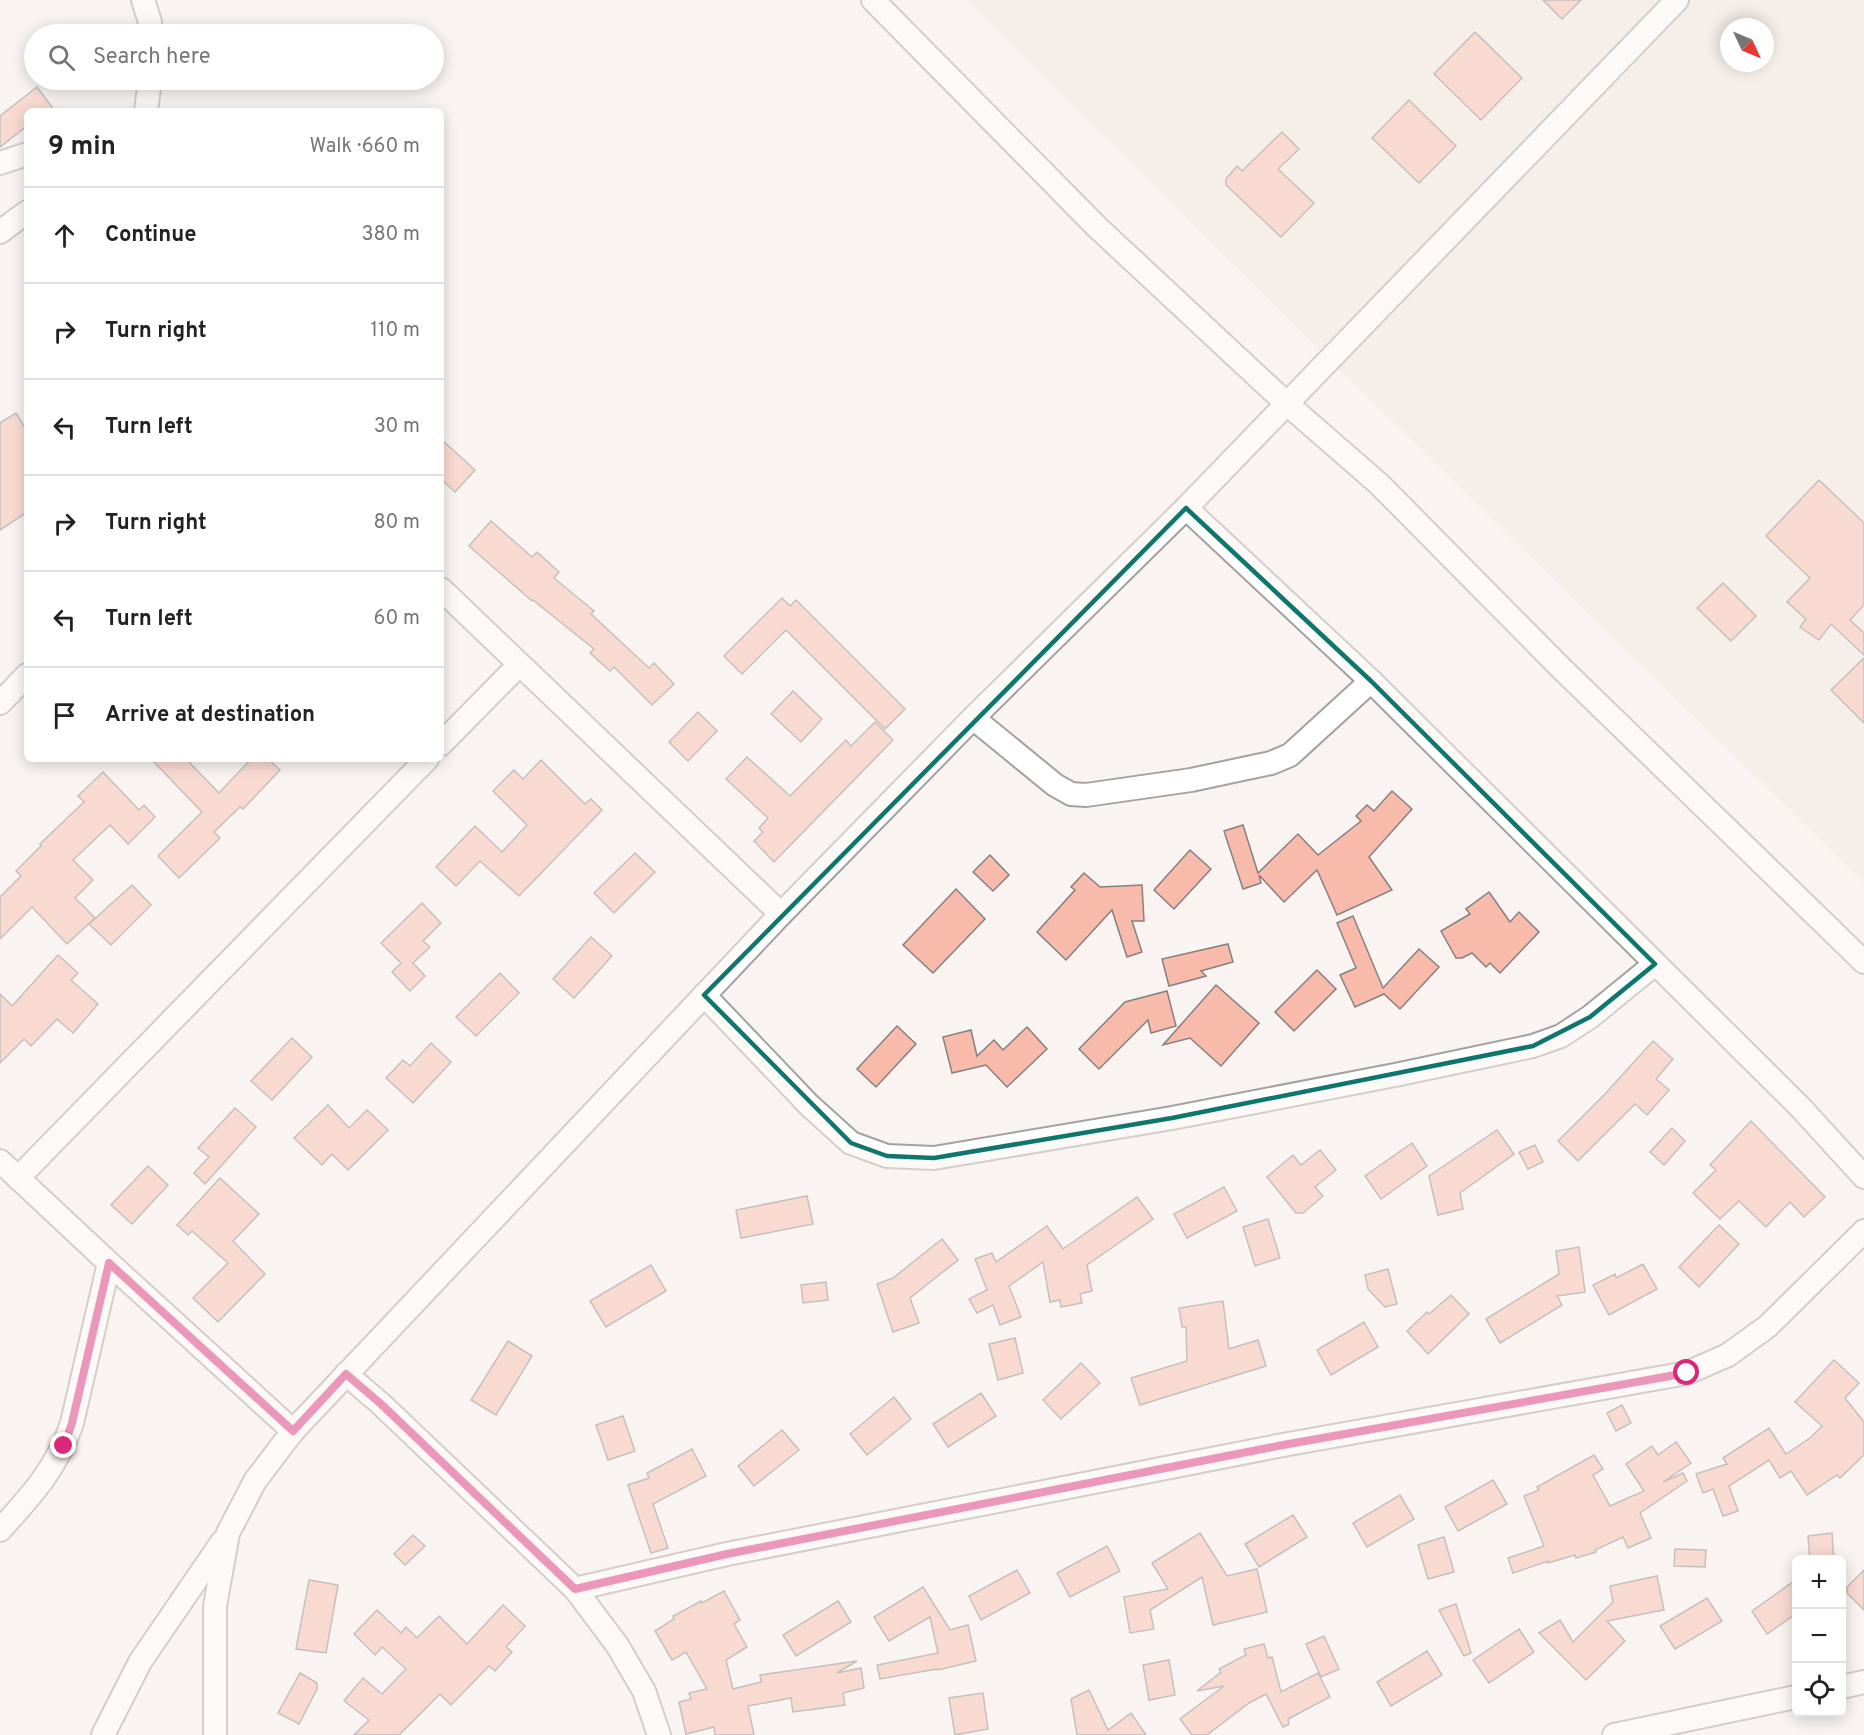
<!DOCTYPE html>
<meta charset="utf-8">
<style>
body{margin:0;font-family:Overpass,sans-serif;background:#f2f2f2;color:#222}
.controls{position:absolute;right:18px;bottom:18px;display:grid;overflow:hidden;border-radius:9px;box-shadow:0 3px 15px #0003}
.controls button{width:54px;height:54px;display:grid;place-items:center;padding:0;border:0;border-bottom:2px solid #e0e0e0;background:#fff;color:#222;font:30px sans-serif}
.compass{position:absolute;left:1720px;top:18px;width:54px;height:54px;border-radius:50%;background:#fff;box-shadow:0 3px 15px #0003;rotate:134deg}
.stop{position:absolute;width:18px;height:18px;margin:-14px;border:4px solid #db2777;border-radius:50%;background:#fff}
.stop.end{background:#db2777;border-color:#fff;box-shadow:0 2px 6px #0008}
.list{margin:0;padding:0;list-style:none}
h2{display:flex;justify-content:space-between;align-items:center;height:78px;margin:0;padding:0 24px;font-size:26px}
h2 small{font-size:20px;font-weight:400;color:#767676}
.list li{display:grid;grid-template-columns:39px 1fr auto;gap:18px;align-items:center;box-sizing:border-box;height:96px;padding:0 24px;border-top:2px solid #e0e0e0}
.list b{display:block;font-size:22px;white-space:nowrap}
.list em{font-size:20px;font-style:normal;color:#767676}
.icon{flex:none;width:33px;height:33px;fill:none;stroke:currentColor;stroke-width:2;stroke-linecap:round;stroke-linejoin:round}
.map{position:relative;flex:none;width:1864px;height:1735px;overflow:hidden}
.search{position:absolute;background:#fff;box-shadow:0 3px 15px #0003;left:24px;top:24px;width:420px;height:66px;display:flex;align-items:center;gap:15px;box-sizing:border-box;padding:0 21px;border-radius:33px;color:#767676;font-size:22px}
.panel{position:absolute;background:#fff;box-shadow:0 3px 15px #0003;left:24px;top:108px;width:420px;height:654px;border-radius:9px}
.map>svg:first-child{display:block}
</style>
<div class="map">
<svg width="1864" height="1735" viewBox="0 0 1864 1735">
<rect width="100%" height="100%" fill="#f9f4f1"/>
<path fill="#f1e6de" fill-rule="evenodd" d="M967 0H1864V883L1363 393ZM1729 27H1765V63H1729Z"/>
<g fill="#f8baab" stroke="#86807f" stroke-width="1.5">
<path d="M1543 0H1581L1562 19Z"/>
<path d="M1475 32 1522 78 1481 120 1434 74Z"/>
<path d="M37 87 55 111H27V126L0 147V116Z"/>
<path d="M1409 100 1456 146 1419 183 1372 138Z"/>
<path d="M1282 132 1299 149 1278 169 1314 203 1281 237 1226 185V179L1237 166 1242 171Z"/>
<path d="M16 413 27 431V512L0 530V423Z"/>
<path d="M441 439 475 470 455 492 441 479Z"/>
<path d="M1819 480 1864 523V605L1850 620 1864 633V655L1831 624 1819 640 1800 627 1806 619 1787 602 1810 578 1766 536Z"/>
<path d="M491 521 532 557 537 552 559 572 554 578 594 611 591 614 649 668 654 663 674 684 652 705 614 667 610 671 590 653 594 649 533 600 532 601 469 546Z"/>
<path d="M1723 583 1756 616 1731 641 1697 608Z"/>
<path d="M782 598 790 606 796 600 905 709 885 729 786 630 742 674 724 656Z"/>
<path d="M1864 658V723L1831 690Z"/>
<path d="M793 691 822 719 801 742 771 714Z"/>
<path d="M698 712 717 731 688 761 669 742Z"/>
<path d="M875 722 893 740 774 862 754 841 763 832 759 828 768 818 726 779 747 757 790 796 846 740 851 746Z"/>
<path d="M151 759H186L219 793 251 759H268L280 770 243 809 240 807 214 832 220 838 179 878 158 856 202 812Z"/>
<path d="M541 760 585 804 591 799 602 810 519 896 480 861 456 886 436 867 475 826 502 852 527 825 493 791 514 770 523 779Z"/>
<path d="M103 772 139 810 144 805 155 817 128 844 110 825 73 860 93 880 75 898 95 918 67 944 32 907 0 939V897L21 876 16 871 41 846 40 844 84 802 78 796Z"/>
<path d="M1392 791 1412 809 1369 857 1392 890 1337 915 1317 870 1284 902 1259 875 1261 883 1243 889 1224 831 1243 825 1258 873 1298 834 1318 855 1361 821 1356 816 1367 805 1374 811Z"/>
<path d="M1190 850 1211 869 1174 909 1154 890Z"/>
<path d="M635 853 655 872 614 913 594 893Z"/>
<path d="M990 855 1009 875 993 891 973 872Z"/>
<path d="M1084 873 1100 887 1142 885 1144 921H1132L1142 952 1127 957 1112 910 1066 960 1037 932 1075 890 1071 887Z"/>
<path d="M132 885 151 905 111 945 89 924Z"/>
<path d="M956 889 985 919 933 973 903 945Z"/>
<path d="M1489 892 1510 922 1519 912 1539 932 1500 973 1490 963 1486 967 1472 953 1462 958H1456L1441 931 1470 914 1466 909Z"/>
<path d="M422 903 441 923 423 941 430 947 413 963 425 976 410 991 392 972 401 963 381 943Z"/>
<path d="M1353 916 1383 988 1419 949 1439 967 1400 1009 1384 994 1355 1007 1340 975 1356 968 1337 923Z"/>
<path d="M591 937 612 956 574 998 553 979Z"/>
<path d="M1228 944 1233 962 1201 971 1206 976 1169 986 1162 959Z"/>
<path d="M58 955 78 973 71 980 98 1004 73 1033 57 1019 31 1046 24 1039 0 1063V994L12 1006Z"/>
<path d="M1317 970 1336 989 1294 1031 1275 1012Z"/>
<path d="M500 973 519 993 476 1036 456 1017Z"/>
<path d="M1216 985 1259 1023 1221 1066 1190 1038 1163 1045Z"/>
<path d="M1167 991 1176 1026 1151 1033 1148 1020 1099 1069 1079 1049 1125 1002Z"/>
<path d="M897 1026 916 1044 876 1087 857 1069Z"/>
<path d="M1027 1027 1047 1049 1007 1087 986 1065 952 1073 943 1037 971 1030 977 1056 994 1040 1003 1050Z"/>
<path d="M292 1038 312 1057 272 1100 251 1081Z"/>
<path d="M1653 1041 1673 1059 1656 1079 1669 1090 1647 1115 1635 1104 1578 1161 1558 1141 1605 1094Z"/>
<path d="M431 1043 451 1062 413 1103 386 1078 403 1060 410 1066Z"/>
<path d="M328 1105 349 1128 367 1110 388 1130 348 1170 332 1154 322 1165 294 1138Z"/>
<path d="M235 1108 256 1127 205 1184 194 1173 209 1157 198 1148Z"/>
<path d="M1751 1121 1825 1197 1804 1217 1790 1202 1766 1227 1739 1201 1720 1219 1693 1193 1716 1170 1710 1165Z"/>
<path d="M1672 1128 1685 1141 1664 1165 1650 1152Z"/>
<path d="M1497 1130 1514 1154 1460 1193 1463 1209 1438 1215 1429 1176Z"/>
<path d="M1412 1143 1427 1166 1381 1199 1365 1176Z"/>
<path d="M1535 1145 1543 1162 1528 1169 1519 1152Z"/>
<path d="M1320 1150 1336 1170 1315 1187 1323 1196 1303 1213H1296L1267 1177 1293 1155 1301 1165Z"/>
<path d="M148 1166 168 1185 132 1224 111 1205Z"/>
<path d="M220 1178 259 1214 233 1241 265 1274 218 1322 193 1298 228 1263 192 1231 188 1235 177 1225Z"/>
<path d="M1224 1187 1237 1211 1187 1238 1174 1214Z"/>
<path d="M807 1196 813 1224 741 1238 736 1210Z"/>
<path d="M1137 1197 1153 1219 1087 1265 1092 1291 1080 1294 1082 1303 1061 1307 1060 1300 1050 1302 1043 1262 1009 1286 1021 1317 1000 1325 993 1305 977 1313 969 1299 987 1290 975 1259 992 1253 996 1262 1047 1226 1063 1249Z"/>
<path d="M1268 1219 1280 1258 1255 1266 1243 1227Z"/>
<path d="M1719 1225 1739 1244 1699 1287 1679 1267Z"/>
<path d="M942 1239 958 1260 910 1298 919 1323 893 1332 877 1284 893 1278Z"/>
<path d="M1579 1247 1585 1292 1557 1296 1562 1305 1500 1343 1486 1319 1559 1274 1556 1251Z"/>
<path d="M1643 1264 1657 1289 1609 1315 1593 1285 1615 1274 1616 1278Z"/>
<path d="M651 1265 666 1291 606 1327 590 1301Z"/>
<path d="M1388 1269 1397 1304 1385 1307 1368 1289 1365 1275Z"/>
<path d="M826 1282 828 1300 803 1303 801 1285Z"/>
<path d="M1451 1295 1469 1314 1428 1354 1407 1331 1427 1312 1429 1314Z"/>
<path d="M1223 1301 1229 1349 1258 1340 1266 1366 1140 1405 1131 1378 1187 1361 1186 1327H1182L1179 1308Z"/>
<path d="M1364 1322 1378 1347 1331 1375 1317 1350Z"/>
<path d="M1015 1338 1023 1373 998 1380 989 1344Z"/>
<path d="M508 1341 532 1356 496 1415 471 1400Z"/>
<path d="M1834 1360 1859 1383 1845 1398 1864 1422V1455L1840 1478 1837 1475 1807 1495 1791 1471 1780 1478 1769 1460 1729 1486 1738 1511 1723 1516 1713 1489 1703 1493 1696 1474 1727 1464 1723 1458 1769 1428 1786 1454 1810 1438 1822 1426 1795 1402Z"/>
<path d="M1081 1363 1100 1383 1061 1419 1043 1400Z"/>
<path d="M981 1393 996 1416 948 1447 933 1424Z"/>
<path d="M894 1397 911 1419 867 1455 850 1434Z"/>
<path d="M1622 1405 1631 1423 1616 1431 1607 1413Z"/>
<path d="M623 1416 635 1451 608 1460 596 1425Z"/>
<path d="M782 1430 799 1450 754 1486 738 1466Z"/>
<path d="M1676 1442 1691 1463 1663 1482 1683 1473 1687 1481 1640 1513 1651 1538 1628 1548 1623 1537 1595 1550 1596 1552 1576 1558 1575 1555 1548 1563V1561L1513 1573 1508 1558 1544 1546 1524 1496 1539 1490 1537 1487 1594 1455 1603 1469 1593 1475 1610 1506 1644 1491 1626 1464 1652 1446 1658 1455Z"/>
<path d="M692 1449 706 1476 653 1504 668 1548 651 1553 628 1485 649 1478 647 1473Z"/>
<path d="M1493 1480 1507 1504 1458 1531 1445 1507Z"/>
<path d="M1400 1495 1414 1519 1367 1547 1353 1523Z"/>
<path d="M1293 1515 1307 1537 1259 1567 1245 1544Z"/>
<path d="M1200 1533 1227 1576 1257 1569 1267 1612 1213 1625 1202 1577 1150 1610 1154 1629 1130 1633 1124 1597 1168 1589 1152 1563Z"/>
<path d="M1832 1533 1834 1560H1810L1808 1536Z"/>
<path d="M413 1535 425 1546 405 1565 394 1554Z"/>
<path d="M1444 1537 1454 1572 1428 1579 1418 1545Z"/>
<path d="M1107 1546 1120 1571 1070 1597 1057 1573Z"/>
<path d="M1675 1549 1706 1550 1705 1567 1674 1566Z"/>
<path d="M1017 1570 1030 1593 981 1620 969 1596Z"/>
<path d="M1864 1570V1610L1847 1593V1587Z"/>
<path d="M1657 1576 1664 1610 1607 1621 1625 1641 1586 1680 1539 1633 1560 1620 1573 1642 1613 1602 1610 1586Z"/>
<path d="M1797 1579V1613L1767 1634 1752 1611Z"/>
<path d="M309 1580 338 1585 326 1653 296 1649Z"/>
<path d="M923 1587 950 1630 968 1625 976 1661 938 1670 937 1669 880 1679 877 1665 938 1653 930 1617 889 1641 874 1617Z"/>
<path d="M724 1591 740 1620 734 1624 747 1647 726 1660 733 1689 761 1682 760 1675 857 1661 837 1673 861 1668 864 1688 843 1693 845 1705 793 1712 791 1698 748 1706 754 1735H715L714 1727 686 1734 679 1702 691 1699 689 1693 707 1689 686 1652 672 1660 655 1631 674 1619 673 1616 701 1601 702 1603Z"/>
<path d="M1707 1598 1722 1621 1675 1649 1660 1626Z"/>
<path d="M838 1601 851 1622 796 1656 783 1635Z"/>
<path d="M1456 1604 1471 1653 1464 1656 1439 1610Z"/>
<path d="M503 1605 525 1626 506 1647 512 1652 495 1671 489 1666 451 1705 440 1694 399 1735H354L369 1720 344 1701 363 1678 382 1694 406 1669 382 1647 375 1655 354 1634 377 1610 401 1633 406 1627 417 1638 439 1616 467 1644Z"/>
<path d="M1519 1629 1534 1652 1489 1683 1473 1660Z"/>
<path d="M1324 1636 1339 1669 1321 1677 1306 1644Z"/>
<path d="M1264 1644 1268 1658 1272 1657 1281 1692 1318 1673 1330 1697 1288 1719 1289 1724 1283 1727 1266 1694 1249 1703 1207 1735H1192L1180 1719 1224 1686 1197 1691 1221 1672 1219 1669 1246 1655 1244 1649Z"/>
<path d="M1427 1651 1442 1675 1391 1706 1377 1682Z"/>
<path d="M1169 1660 1175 1695 1149 1700 1143 1665Z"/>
<path d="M300 1673 317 1683V1689L299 1724 278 1713Z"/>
<path d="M1089 1690 1108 1730 1131 1713 1146 1735H1077L1071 1699Z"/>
<path d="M983 1693 988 1729 955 1735 949 1698Z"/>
</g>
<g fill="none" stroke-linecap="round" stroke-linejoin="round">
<defs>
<g id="minor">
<path d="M143 0 150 22V34"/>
<path d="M873 0 1097 227 1286 403 1379 484 1560 667 1864 962"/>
<path d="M146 111 150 80"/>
<path d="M0 163 27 154"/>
<path d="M0 232 27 212"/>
<path d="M1186 508 1371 681 1801 1108 1864 1177"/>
<path d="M441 589 781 914"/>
<path d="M0 703 27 675"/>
<path d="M973 718 1055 785 1071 794 1086 795 1191 780 1271 763 1290 755 1371 681"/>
<path d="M441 744 519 665"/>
<path d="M704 995 809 1105 851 1143 887 1156 934 1158 1172 1118 1395 1075 1533 1046 1561 1036 1590 1017 1655 964"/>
<path d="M0 1161 109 1263 293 1431"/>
<path d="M18 1178 427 759"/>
<path d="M346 1374 381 1404 575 1589 617 1645 644 1691 659 1735"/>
<path d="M0 1530C31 1496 57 1468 72 1423L109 1263"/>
<path d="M575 1589 727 1554 1283 1445 1687 1373 1728 1355 1768 1326 1864 1231"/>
<path d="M1842 1687 1864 1682"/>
<path d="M103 1735 140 1662 222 1542"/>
<path d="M215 1735V1606L228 1533 255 1481 293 1431 781 914 973 718 1186 508 1677 0"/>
<path d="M1614 1735 1796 1697"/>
</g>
</defs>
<use href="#minor" stroke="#a5a19e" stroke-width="26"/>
<use href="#minor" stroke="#fff" stroke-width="22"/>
</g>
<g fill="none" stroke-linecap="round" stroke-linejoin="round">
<path stroke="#db2777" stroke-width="8" d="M64 1446 72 1423 109 1263 293 1431 346 1374 381 1404 575 1589 727 1554 1283 1445 1687 1373"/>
</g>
<path d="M0 0H1864V1735H0ZM1186 508 1371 681 1655 964 1590 1017 1533 1046 1172 1118 934 1158 887 1156 851 1143 704 995Z" fill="#f9f4f1" fill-opacity=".55" fill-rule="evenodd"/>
<path fill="none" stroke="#0f766e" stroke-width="4.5" stroke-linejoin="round" d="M1186 508 1371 681 1655 964 1590 1017 1533 1046 1172 1118 934 1158 887 1156 851 1143 704 995Z"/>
</svg>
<div class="controls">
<button>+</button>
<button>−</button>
<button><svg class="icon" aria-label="locate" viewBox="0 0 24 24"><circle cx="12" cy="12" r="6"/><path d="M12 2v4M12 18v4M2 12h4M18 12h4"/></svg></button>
</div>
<svg class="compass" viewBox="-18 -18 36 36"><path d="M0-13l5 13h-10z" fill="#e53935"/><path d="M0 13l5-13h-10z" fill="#767676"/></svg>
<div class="stop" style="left:1687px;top:1373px"></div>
<div class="stop end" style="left:64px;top:1446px"></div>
<div class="search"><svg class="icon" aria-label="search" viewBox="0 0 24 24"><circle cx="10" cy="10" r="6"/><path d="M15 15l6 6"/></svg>Search here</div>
<section class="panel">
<h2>9 min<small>Walk · 660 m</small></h2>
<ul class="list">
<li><svg class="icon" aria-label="ahead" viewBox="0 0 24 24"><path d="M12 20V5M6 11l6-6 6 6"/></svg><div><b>Continue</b></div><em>380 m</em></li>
<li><svg class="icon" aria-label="right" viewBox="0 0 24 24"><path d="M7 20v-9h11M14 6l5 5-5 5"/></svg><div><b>Turn right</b></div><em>110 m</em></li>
<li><svg class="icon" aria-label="left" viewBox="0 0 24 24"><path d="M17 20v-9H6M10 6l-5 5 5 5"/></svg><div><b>Turn left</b></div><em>30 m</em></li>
<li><svg class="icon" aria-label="right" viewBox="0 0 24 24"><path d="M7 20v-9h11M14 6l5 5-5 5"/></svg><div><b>Turn right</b></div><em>80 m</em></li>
<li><svg class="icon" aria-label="left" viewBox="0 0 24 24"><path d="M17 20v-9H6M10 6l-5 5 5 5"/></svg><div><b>Turn left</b></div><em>60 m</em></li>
<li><svg class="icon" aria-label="arrive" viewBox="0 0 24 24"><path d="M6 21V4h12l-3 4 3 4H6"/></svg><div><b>Arrive at destination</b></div></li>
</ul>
</section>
</div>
